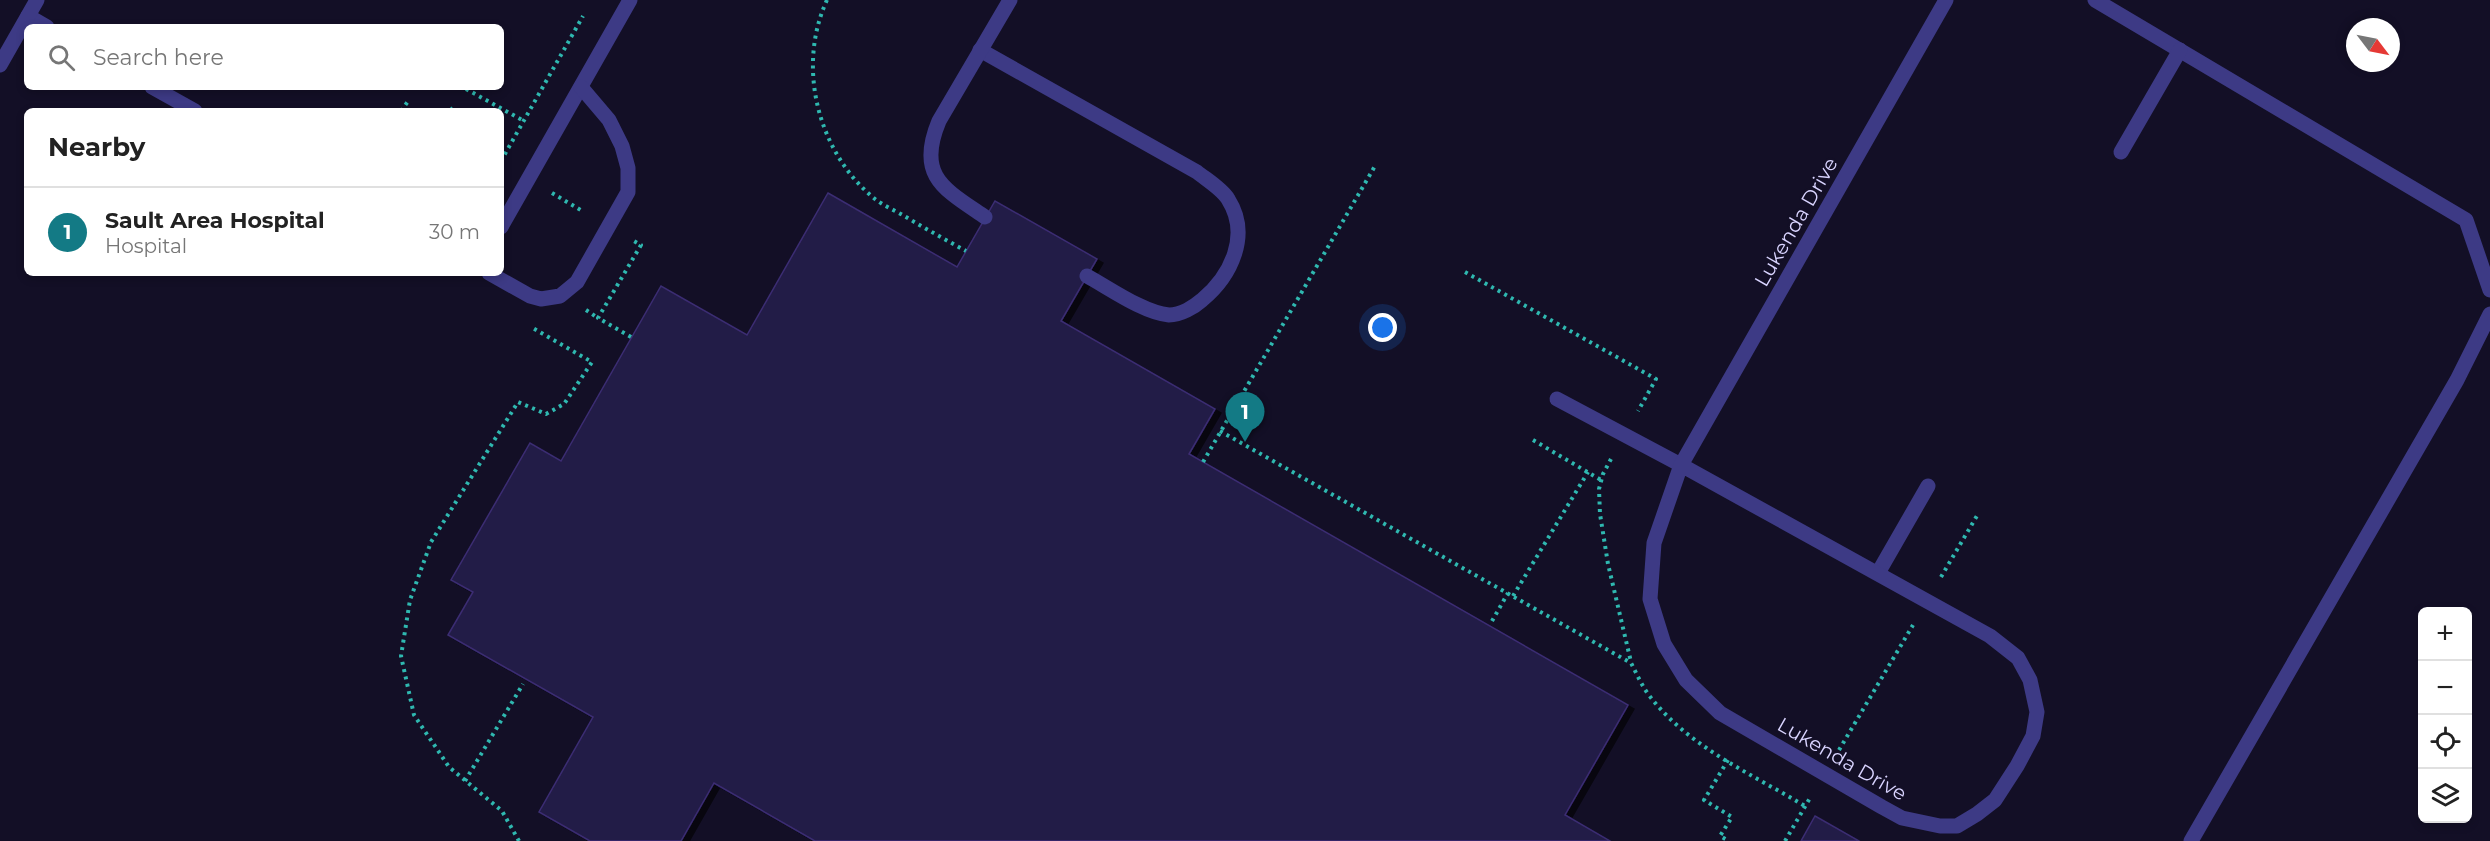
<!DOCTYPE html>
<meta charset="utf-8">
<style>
body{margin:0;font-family:Montserrat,sans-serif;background:#f6f6f6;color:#222}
.controls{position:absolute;right:18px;bottom:18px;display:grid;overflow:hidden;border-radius:9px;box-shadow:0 3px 9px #0003}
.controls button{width:54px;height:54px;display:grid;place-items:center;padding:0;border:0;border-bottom:2px solid #e0e0e0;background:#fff;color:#222;font:30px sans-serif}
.compass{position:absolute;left:2346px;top:18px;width:54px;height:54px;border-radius:50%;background:#fff;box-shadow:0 3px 9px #0003;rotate:122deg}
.you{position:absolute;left:1383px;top:328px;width:21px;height:21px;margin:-15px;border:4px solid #fff;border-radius:50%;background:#1a73e8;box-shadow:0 0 0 9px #1a73e833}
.badge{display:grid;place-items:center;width:39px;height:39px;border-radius:50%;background:#137a85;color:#fff;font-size:20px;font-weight:700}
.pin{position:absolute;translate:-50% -50px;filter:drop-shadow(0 2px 3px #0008)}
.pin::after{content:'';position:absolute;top:32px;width:21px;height:18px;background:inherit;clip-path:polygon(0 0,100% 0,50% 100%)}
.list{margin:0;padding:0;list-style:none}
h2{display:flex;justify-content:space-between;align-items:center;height:78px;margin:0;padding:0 24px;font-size:26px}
h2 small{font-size:20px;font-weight:400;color:#767676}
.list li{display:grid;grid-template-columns:39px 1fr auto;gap:18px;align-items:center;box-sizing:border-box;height:90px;padding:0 24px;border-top:2px solid #e0e0e0}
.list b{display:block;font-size:22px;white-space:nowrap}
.list p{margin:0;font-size:20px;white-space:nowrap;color:#767676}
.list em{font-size:20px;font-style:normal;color:#767676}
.icon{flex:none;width:33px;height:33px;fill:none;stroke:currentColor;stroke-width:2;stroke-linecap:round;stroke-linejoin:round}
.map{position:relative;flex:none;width:2490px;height:841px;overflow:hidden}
.search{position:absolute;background:#fff;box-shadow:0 3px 9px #0003;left:24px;top:24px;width:480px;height:66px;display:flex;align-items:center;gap:15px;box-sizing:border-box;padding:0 21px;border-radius:9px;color:#767676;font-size:22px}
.panel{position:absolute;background:#fff;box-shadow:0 3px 9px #0003;left:24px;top:108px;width:480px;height:168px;border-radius:9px}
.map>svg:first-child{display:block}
</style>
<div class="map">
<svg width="2490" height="841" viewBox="0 0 2490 841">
<defs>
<filter id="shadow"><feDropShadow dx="6" dy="4" stdDeviation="0" flood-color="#0009"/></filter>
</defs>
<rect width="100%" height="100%" fill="#130f26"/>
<g fill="#241b47" stroke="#3b2d73" stroke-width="1.5" filter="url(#shadow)">
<path d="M828 193 957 267 995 201 1097 259 1061 321 1215 409 1189 454 1628 705 1565 815 1610 841H815L714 783 681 841H590L539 812 593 717 448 635 473 592 451 580 530 443 561 461 661 286 747 335Z"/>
<path d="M1815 816 1859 841H1801Z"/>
</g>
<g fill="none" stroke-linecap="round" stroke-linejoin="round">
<g stroke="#2fb8b0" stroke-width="4" stroke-dasharray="3 4.5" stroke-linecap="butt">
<path d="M827 0C796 67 818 153 875 199 884 206 896 211 906 217 926 229 946 240 966 251"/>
<path d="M466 89 524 121"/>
<path d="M450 108 453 111"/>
<path d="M401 111 409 100"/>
<path d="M501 161 583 16"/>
<path d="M552 193 584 212"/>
<path d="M1465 272 1656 379 1638 411"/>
<path d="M586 310 598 318"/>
<path d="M631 337 598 318 641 245 632 240"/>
<path d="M1220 431 1631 663C1636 672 1640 682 1646 691 1684 745 1750 773 1805 806"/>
<path d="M1533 440 1601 480"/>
<path d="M1611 459 1603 474 1599 489 1600 514 1608 564 1631 662"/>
<path d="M1203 462 1375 166"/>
<path d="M1941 577 1978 514"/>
<path d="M1513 596 1588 472"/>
<path d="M1492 621 1508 593"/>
<path d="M1839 750 1913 625"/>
<path d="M1728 760 1704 800 1732 817 1720 836 1729 841"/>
<path d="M465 781 523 684"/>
<path d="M519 841 502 811 449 767 414 715 401 656 410 600 431 542 518 402 546 414 564 404 592 362 531 327"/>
<path d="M1785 841 1810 798"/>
</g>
<g stroke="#3d3a85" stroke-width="15">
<path d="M2095 0 2466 220 2490 290"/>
<path d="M28 16 47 27"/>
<path d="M980 50 1197 172C1207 180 1222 189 1228 199 1251 235 1231 276 1202 300 1194 307 1181 315 1169 315 1144 313 1109 288 1087 276"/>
<path d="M0 65 37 0"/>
<path d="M152 87 195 111"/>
<path d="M2121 152 2180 50"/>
<path d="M985 217C944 189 916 176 939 121L1010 0"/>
<path d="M501 227 630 0"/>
<path d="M489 273 530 296 541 299 560 296 577 282 628 192V168L622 146 609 120 581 87"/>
<path d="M1557 399 1681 465"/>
<path d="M1878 573 1928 486"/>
<path d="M2191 841 2457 380 2490 314"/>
</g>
<path stroke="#3d3a85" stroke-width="15" d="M1681 465 1990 636 2018 658 2030 680 2037 712 2033 736 2017 766 1995 800 1977 814 1957 826H1940L1902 818 1882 807 1720 713 1686 680 1664 644 1650 599 1654 543 1681 465 1946 0"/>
</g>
<g text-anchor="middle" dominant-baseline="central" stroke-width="4.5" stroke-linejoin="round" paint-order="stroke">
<g font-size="20" fill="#d9d4ff" stroke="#130f26">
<text transform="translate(1796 222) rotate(-60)">Lukenda Drive</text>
<text transform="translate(1842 759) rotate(30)">Lukenda Drive</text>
</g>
</g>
</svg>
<div class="controls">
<button>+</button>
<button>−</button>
<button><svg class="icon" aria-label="locate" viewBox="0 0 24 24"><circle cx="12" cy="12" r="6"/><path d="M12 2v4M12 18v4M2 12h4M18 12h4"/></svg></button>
<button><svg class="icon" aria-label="layers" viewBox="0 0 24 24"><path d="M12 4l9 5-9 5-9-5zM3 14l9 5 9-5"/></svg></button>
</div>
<svg class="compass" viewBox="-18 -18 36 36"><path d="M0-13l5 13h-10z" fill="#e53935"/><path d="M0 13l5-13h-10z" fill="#767676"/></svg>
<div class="you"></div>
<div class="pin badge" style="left:1245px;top:442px">1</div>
<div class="search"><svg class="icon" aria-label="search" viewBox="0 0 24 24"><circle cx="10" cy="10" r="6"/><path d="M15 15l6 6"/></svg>Search here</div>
<section class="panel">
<h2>Nearby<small></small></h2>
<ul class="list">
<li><span class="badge">1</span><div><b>Sault Area Hospital</b><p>Hospital</p></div><em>30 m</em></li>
</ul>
</section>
</div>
